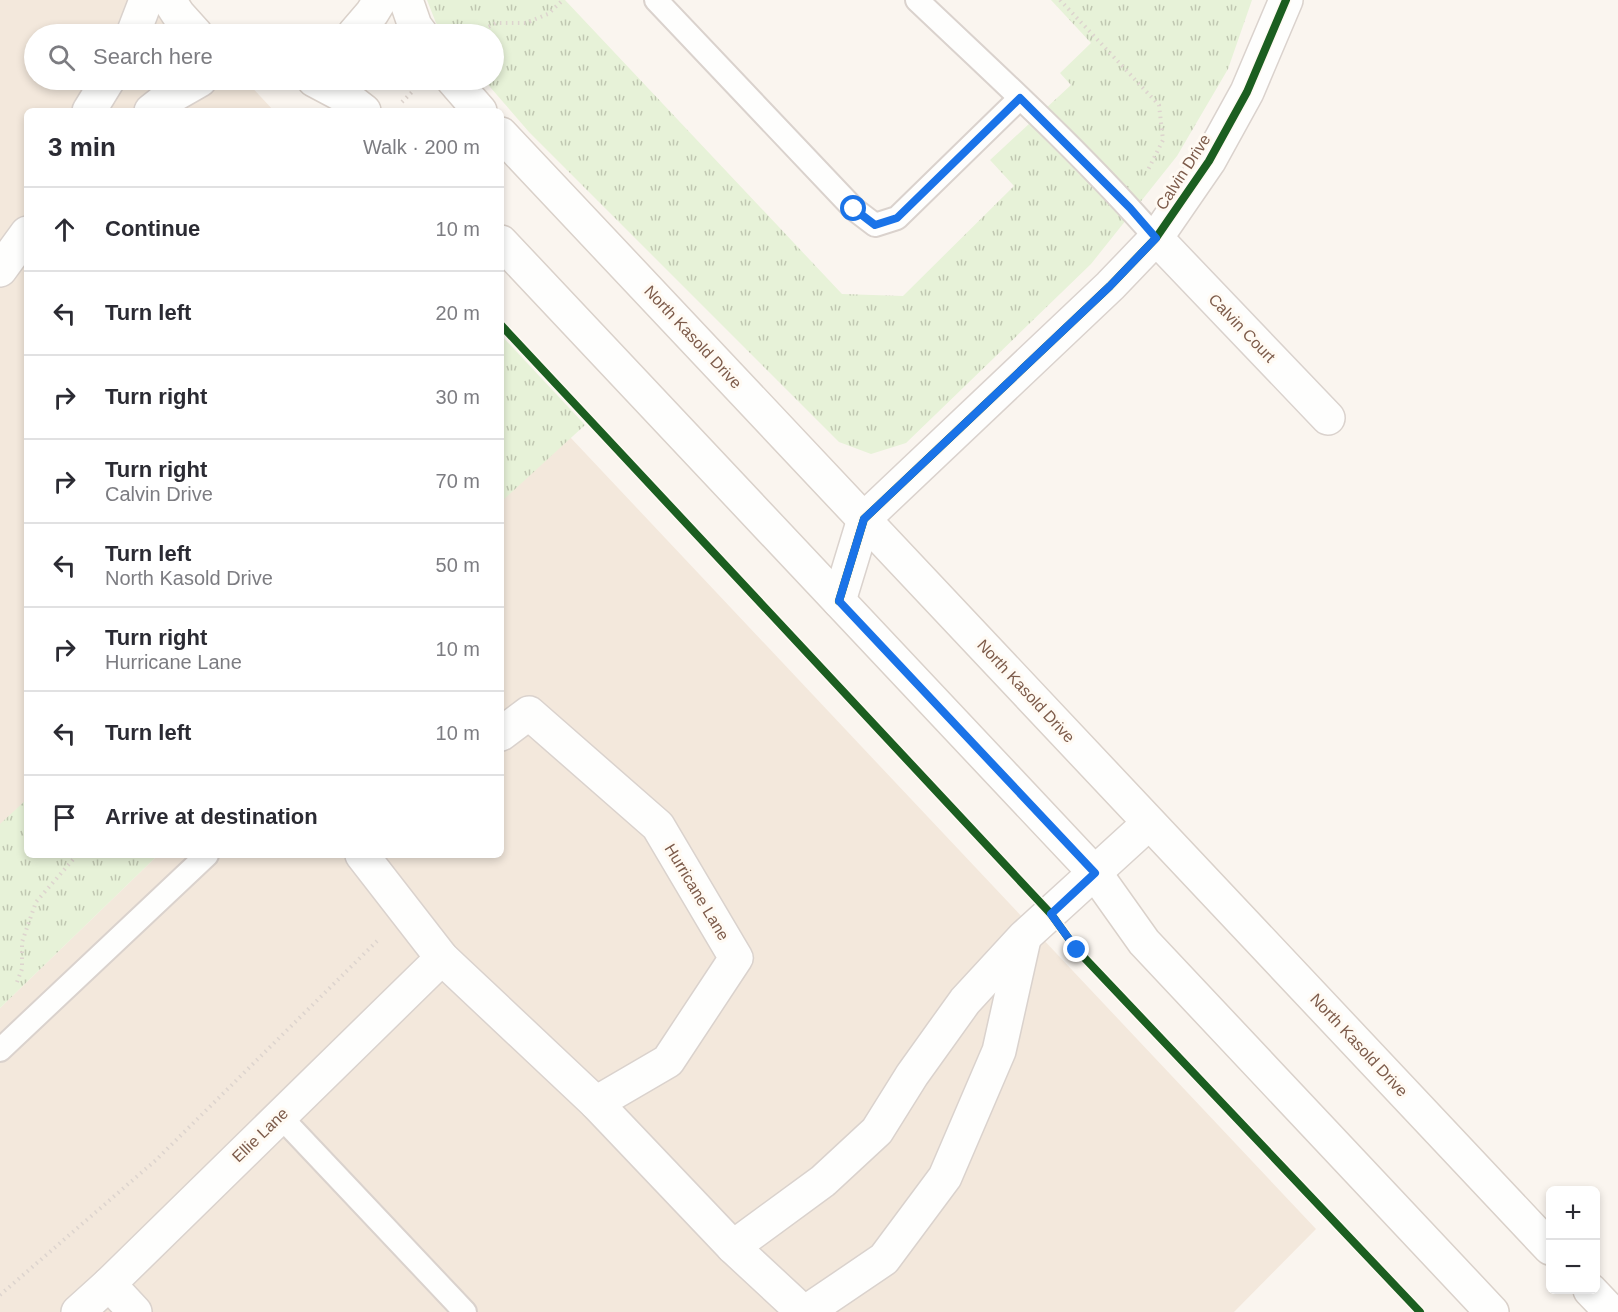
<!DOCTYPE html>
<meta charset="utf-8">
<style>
body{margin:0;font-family:Arial,sans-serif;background:#f2f2f3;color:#2b2b33}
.controls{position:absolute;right:18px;bottom:18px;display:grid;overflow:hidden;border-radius:9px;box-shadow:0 3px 9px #0003}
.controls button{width:54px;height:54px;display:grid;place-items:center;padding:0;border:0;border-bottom:2px solid #e1e1e2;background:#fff;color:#2b2b33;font:30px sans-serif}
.stop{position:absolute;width:18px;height:18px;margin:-14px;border:4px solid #1a73e8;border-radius:50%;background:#fff}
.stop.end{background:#1a73e8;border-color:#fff;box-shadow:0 2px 6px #0008}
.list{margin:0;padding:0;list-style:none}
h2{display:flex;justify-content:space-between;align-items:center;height:78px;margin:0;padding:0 24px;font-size:26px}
h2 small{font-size:20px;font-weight:400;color:#7c7c81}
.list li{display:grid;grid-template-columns:39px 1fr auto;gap:18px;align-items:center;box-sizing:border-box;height:84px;padding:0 24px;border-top:2px solid #e1e1e2}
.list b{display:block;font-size:22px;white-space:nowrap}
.list p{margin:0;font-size:20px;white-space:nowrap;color:#7c7c81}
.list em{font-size:20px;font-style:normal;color:#7c7c81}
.icon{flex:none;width:33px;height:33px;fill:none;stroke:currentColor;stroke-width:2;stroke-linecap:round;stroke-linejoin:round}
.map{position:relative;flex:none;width:1618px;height:1312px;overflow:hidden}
.search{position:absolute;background:#fff;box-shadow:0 3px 9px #0003;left:24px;top:24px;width:480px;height:66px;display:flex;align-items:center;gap:15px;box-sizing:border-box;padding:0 21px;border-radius:33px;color:#7c7c81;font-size:22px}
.panel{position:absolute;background:#fff;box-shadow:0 3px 9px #0003;left:24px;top:108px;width:480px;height:750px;border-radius:9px}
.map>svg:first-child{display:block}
</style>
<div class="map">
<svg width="1618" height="1312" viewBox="0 0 1618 1312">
<defs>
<pattern id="grass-tufts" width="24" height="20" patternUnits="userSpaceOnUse" patternTransform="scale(1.5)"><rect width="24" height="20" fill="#e7f2d8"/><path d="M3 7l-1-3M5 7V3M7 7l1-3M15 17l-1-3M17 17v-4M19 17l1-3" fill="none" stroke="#c0c7b1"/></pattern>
</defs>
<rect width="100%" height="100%" fill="#faf5ef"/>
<g fill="#f3e8dc">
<path d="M0 0H173L205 34H34V80H245L274 111H27V803L0 829Z"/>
<path d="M570 437 1316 1229 1234 1312H0V1008L158 855H501V500Z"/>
</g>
<g fill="url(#grass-tufts)">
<path d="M427 0H565L842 294 903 296 1014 186 990 160 1071 85 1060 73 1091 43 1051 0H1252L1228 69 1177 156 1091 264 906 443 871 454 839 442 529 132 484 80H494V34H446L436 23Z"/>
<path d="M501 335 585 425 501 502Z"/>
<path d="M27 799V855H158L0 1008V824Z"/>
</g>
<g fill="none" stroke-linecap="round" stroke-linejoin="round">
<defs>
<g id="service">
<path d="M656 0 854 209 875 225 897 218 1020 98"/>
<path d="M917 0C998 77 1082 153 1156 238"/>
<path d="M0 1050 207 855"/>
<path d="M280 1116 465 1312"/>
</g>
<g id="minor">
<path d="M133 34 146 0"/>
<path d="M89 111 108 80"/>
<path d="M151 111 165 100 200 80"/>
<path d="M1156 238 1328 418"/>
<path d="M0 270 27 233"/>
<path d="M839 601 864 519 1110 286 1156 238 1209 161 1247 92 1286 0"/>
<path d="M501 734 529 713 658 826 736 958 668 1061 596 1103"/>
<path d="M362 855 442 958 596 1103 733 1247 803 1312"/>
<path d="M733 1247 823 1181 877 1131 912 1075 965 1001 1024 937 1149 823"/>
<path d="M109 1284 135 1312"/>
<path d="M78 1312 109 1284 442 958"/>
<path d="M806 1312 884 1259 945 1177 999 1051 1024 939"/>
</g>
<g id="secondary">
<path d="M169 0 178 14 196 34"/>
<path d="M406 0 415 26 421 34"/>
<path d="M354 34 372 13 380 0"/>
<path d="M314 80 346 97 364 111"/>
<path d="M453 80 480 111"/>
<path d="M501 134 1550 1248"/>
<path d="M501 242 1095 873 1144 942 1492 1312"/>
<path d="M1590 1290 1611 1312"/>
</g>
</defs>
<use href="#service" stroke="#dad2cd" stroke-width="26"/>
<use href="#minor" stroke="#dad2cd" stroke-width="36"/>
<use href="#secondary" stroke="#dad1ca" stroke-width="36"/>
<g stroke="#ddd4ce" stroke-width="4" stroke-dasharray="1.5 4.5" stroke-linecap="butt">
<path d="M1060 0 1159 105 1163 140 1147 172"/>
<path d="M478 32 496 23H526L548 14 563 0"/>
<path d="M402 102 414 90"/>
<path d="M17 982 22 969V942L36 902 77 855"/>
<path d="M0 1295 156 1160 377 941"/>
</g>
<use href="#service" stroke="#fefefd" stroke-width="22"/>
<use href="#minor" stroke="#fefefd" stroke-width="33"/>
<use href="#secondary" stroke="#fefefd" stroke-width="33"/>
<defs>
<g id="cycleway">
<path d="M501 325 1051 914 1077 950 1420 1312"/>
<path d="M839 601 864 519 1110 286 1156 238 1209 161 1247 92 1286 0"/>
</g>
</defs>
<use href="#cycleway" stroke="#fffaf3" stroke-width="11"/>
<use href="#cycleway" stroke="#1b5e20" stroke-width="8"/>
</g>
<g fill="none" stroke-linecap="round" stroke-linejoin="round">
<path stroke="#1a73e8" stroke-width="8" d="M854 209 875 225 897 218 1020 98 1130 208 1156 238 1110 286 864 519 839 601 1095 873 1051 914 1077 950"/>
</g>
<g text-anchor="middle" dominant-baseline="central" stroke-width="6" stroke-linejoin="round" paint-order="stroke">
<g font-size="16" fill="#7d5b4a" stroke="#fffaf3">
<text transform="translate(1183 172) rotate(-57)">Calvin Drive</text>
<text transform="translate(1242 328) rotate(46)">Calvin Court</text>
<text transform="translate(693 337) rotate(47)">North Kasold Drive</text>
<text transform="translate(1026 691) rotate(47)">North Kasold Drive</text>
<text transform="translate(697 892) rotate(59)">Hurricane Lane</text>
<text transform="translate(1359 1045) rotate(47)">North Kasold Drive</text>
<text transform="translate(260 1135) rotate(-44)">Ellie Lane</text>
</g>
</g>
</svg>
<div class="controls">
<button>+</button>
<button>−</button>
</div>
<div class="stop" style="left:854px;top:209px"></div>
<div class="stop end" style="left:1077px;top:950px"></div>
<div class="search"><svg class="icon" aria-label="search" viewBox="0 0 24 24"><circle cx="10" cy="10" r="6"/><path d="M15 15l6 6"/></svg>Search here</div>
<section class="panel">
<h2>3 min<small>Walk · 200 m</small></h2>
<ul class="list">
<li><svg class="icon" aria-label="ahead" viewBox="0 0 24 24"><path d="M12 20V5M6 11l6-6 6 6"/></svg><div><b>Continue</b></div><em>10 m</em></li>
<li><svg class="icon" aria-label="left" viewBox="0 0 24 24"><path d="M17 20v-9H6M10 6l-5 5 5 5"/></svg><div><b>Turn left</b></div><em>20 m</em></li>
<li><svg class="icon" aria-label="right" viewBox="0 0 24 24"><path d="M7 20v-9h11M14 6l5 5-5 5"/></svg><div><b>Turn right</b></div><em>30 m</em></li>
<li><svg class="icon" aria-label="right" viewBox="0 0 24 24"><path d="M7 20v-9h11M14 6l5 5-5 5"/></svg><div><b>Turn right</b><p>Calvin Drive</p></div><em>70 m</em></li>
<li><svg class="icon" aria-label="left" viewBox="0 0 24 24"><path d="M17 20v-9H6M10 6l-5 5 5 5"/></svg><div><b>Turn left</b><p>North Kasold Drive</p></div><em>50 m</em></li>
<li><svg class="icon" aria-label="right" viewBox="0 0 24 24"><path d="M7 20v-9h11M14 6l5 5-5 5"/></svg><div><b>Turn right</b><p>Hurricane Lane</p></div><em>10 m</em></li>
<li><svg class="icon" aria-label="left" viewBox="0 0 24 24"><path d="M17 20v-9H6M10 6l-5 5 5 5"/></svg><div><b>Turn left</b></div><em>10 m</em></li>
<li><svg class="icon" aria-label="arrive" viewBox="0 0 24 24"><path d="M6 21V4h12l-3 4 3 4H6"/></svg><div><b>Arrive at destination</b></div></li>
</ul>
</section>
</div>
